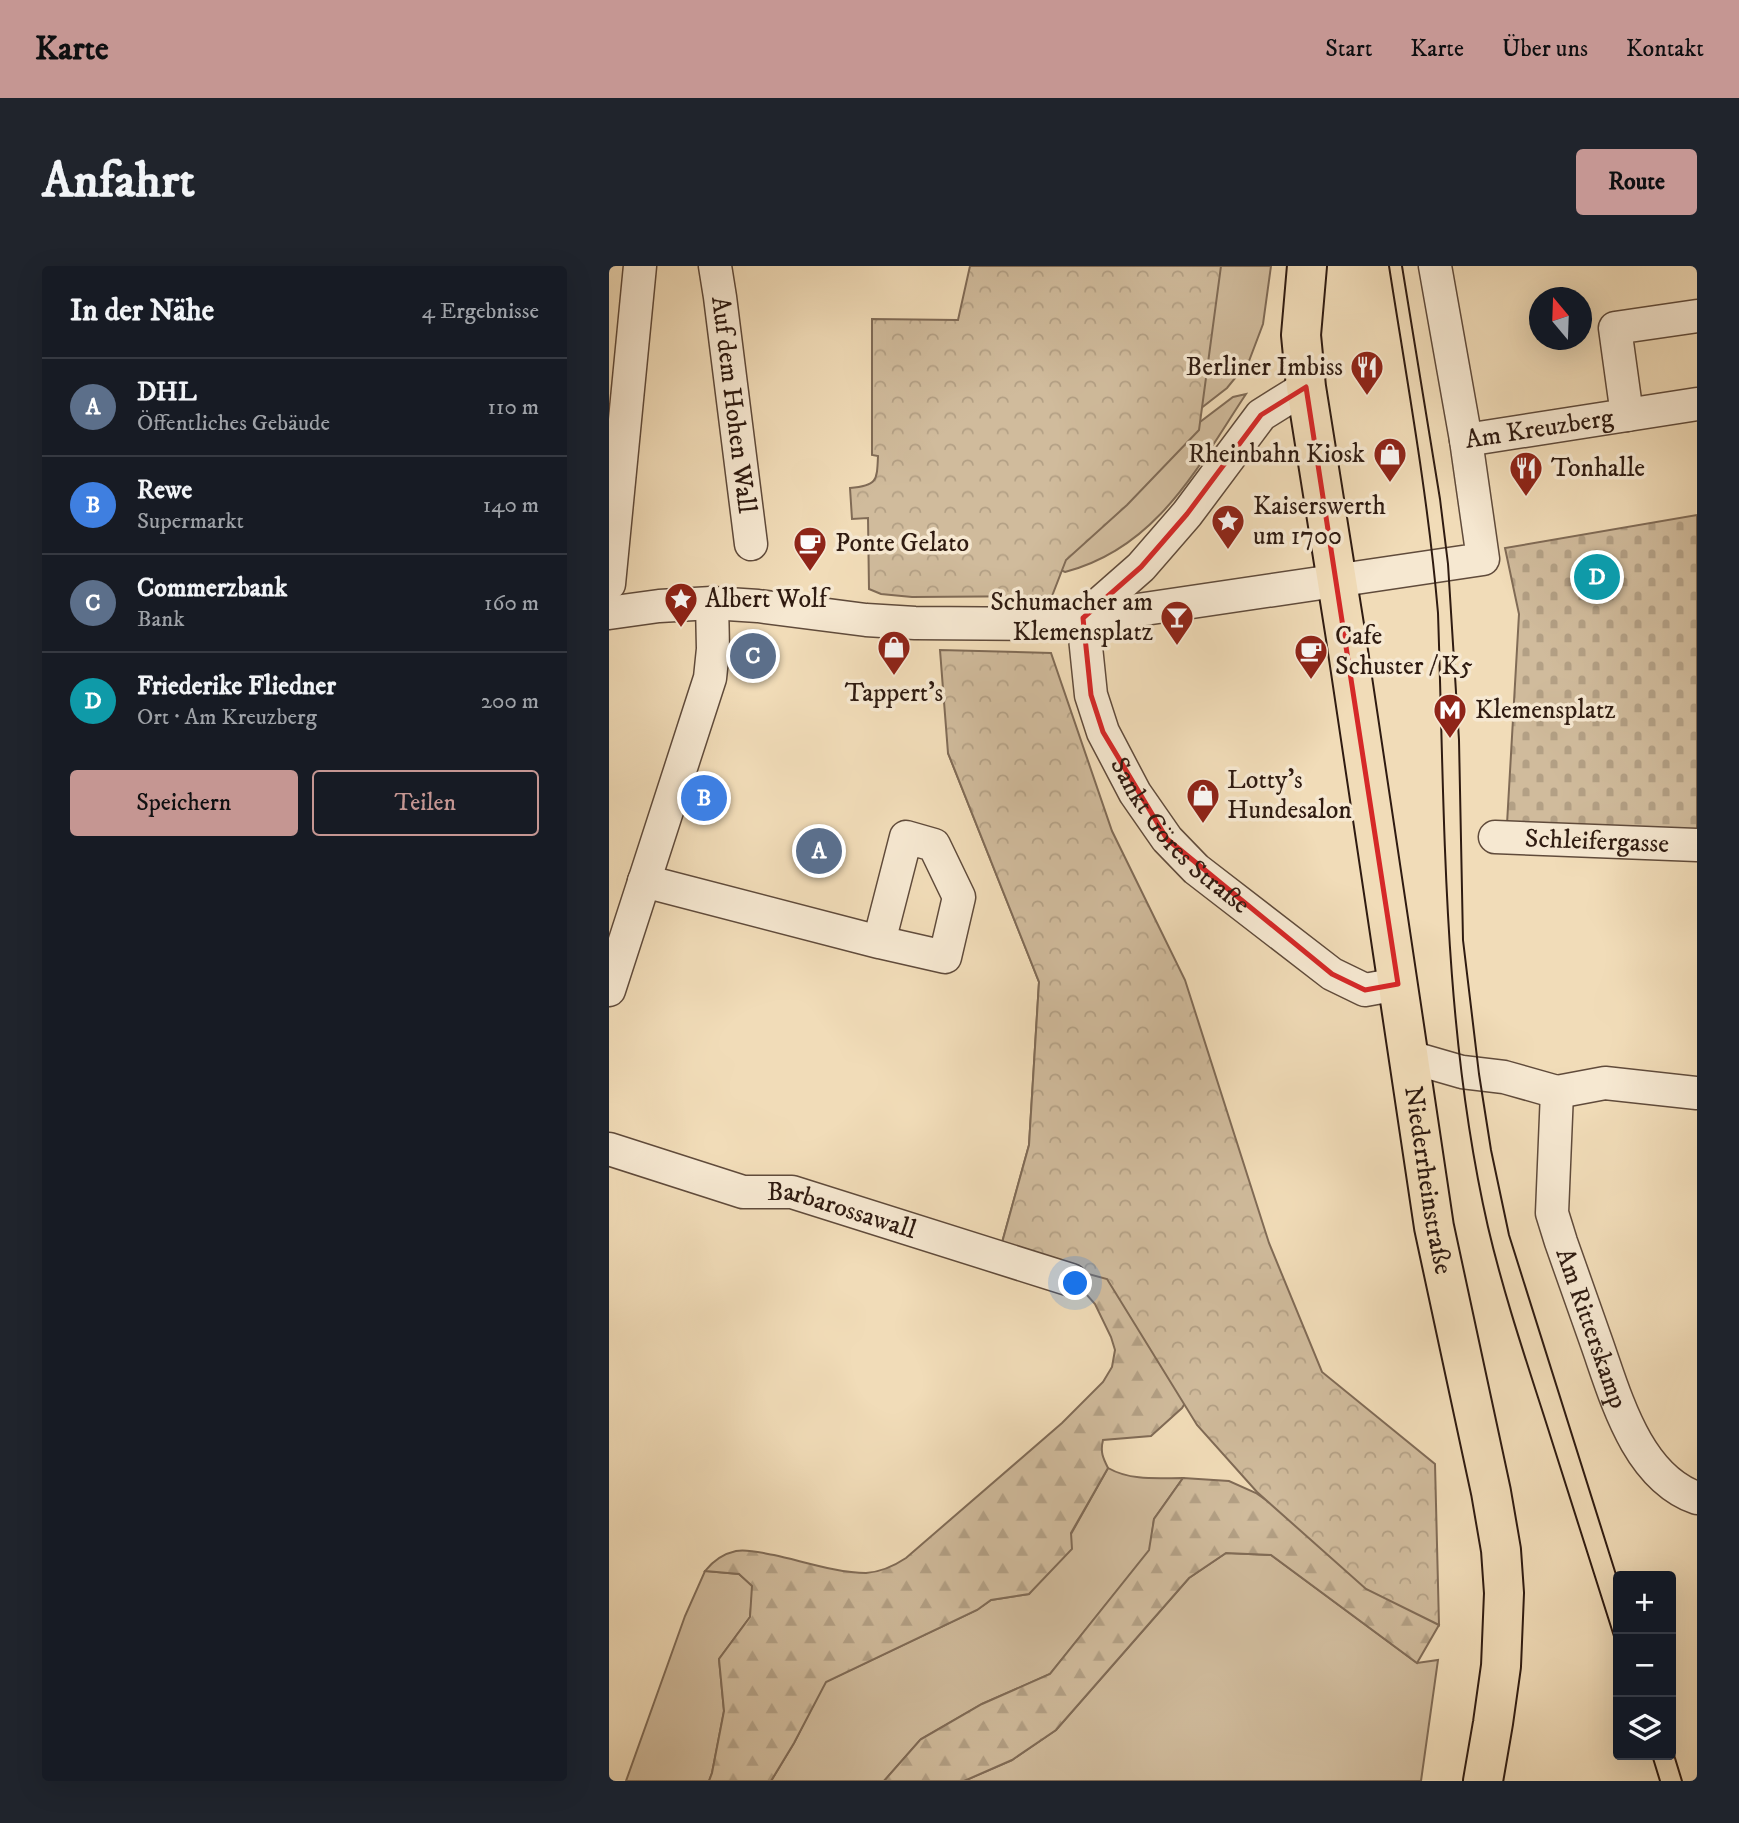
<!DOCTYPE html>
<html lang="de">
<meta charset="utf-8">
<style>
body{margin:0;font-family:"IM FELL DW Pica",serif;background:#20242c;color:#f1f3f6}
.controls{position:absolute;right:21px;bottom:21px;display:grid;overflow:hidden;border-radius:7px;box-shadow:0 7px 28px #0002}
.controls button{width:63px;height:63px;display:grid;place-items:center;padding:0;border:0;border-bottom:2px solid #363941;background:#171b24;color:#f1f3f6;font:35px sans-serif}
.compass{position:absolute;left:920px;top:21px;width:63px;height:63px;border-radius:50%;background:#171b24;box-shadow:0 7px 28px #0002;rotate:341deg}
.you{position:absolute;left:467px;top:1018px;width:24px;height:24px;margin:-18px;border:5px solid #fff;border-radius:50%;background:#1a73e8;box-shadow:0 0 0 10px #1a73e833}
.badge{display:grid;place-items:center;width:46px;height:46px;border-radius:50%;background:#c59692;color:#fff;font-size:23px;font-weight:700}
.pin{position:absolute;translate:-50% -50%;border:4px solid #fff;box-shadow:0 2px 7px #0006}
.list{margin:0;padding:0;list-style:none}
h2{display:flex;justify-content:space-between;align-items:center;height:91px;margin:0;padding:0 28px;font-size:30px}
h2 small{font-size:23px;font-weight:400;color:#9ea1a6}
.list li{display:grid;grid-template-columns:46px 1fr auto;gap:21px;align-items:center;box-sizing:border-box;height:98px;padding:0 28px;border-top:2px solid #363941}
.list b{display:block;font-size:26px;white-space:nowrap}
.list p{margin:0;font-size:23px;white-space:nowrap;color:#9ea1a6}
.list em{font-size:23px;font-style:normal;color:#9ea1a6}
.actions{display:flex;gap:14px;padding:21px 28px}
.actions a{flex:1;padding:16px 0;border:2px solid #c59692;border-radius:7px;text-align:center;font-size:24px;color:#c59692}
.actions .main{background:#c59692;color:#111}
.icon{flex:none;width:38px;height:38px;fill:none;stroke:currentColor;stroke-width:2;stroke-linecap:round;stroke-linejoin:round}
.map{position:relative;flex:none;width:1088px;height:1515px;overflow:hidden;border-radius:7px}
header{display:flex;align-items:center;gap:42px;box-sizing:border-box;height:98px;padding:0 35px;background:#c59692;color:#111}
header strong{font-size:33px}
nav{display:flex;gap:38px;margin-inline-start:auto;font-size:24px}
.intro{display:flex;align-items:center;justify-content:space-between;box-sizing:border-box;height:168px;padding:0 42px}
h1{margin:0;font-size:49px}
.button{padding:18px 32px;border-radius:7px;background:#c59692;color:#111;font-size:24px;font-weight:700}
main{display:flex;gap:42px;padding:0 42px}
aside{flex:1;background:#171b24;border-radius:7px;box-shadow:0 7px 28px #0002}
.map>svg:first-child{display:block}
</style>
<header>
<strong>Karte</strong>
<nav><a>Start</a><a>Karte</a><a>Über uns</a><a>Kontakt</a></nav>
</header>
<div class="intro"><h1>Anfahrt</h1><a class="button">Route</a></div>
<main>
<aside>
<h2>In der Nähe<small>4 Ergebnisse</small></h2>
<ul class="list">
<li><span class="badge" style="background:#5c6f8a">A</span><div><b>DHL</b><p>Öffentliches Gebäude</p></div><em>110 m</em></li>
<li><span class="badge" style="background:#3f7fe0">B</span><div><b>Rewe</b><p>Supermarkt</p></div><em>140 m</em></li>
<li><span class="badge" style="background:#5c6f8a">C</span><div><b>Commerzbank</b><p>Bank</p></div><em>160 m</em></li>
<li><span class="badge" style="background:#0f9aa8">D</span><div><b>Friederike Fliedner</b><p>Ort · Am Kreuzberg</p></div><em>200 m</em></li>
</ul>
<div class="actions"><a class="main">Speichern</a><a>Teilen</a></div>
</aside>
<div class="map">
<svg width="1088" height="1515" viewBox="0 0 1088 1515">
<defs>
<pattern id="forest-firs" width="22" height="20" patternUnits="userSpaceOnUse" patternTransform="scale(1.75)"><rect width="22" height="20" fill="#d0bb9c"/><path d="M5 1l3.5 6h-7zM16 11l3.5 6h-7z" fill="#b3a085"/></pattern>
<pattern id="cemetery-stones" width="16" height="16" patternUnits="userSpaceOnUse" patternTransform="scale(1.75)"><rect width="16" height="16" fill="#d0bb9c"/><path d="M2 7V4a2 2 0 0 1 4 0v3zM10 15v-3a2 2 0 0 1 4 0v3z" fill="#b3a085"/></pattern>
<pattern id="park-crowns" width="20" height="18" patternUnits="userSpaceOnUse" patternTransform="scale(1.75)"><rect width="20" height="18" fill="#d0bb9c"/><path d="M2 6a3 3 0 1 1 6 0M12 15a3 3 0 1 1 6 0" fill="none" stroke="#b3a085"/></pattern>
</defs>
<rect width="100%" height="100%" fill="#f1dcb8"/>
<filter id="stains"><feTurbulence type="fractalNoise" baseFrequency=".00286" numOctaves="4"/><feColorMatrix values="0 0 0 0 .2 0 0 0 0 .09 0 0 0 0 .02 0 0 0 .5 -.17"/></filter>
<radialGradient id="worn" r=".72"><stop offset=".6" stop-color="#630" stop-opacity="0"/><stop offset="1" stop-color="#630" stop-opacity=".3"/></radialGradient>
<g fill="#d0bb9c" stroke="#806b56" stroke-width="2">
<path d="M596 0H662L654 58 640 95 618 122 555 171Z"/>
<path d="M637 128C588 202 548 282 456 306L447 302 562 178 624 131Z"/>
<path d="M499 1202C522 1215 549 1212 574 1212L545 1253 541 1284 441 1408 373 1438 312 1473 275 1515H162L185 1477 216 1416 368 1344 382 1334 420 1328 462 1268Z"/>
<path d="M617 1287 662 1289 808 1397 829 1394 812 1515H355L403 1494 447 1464 580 1312Z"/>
<path d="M96 1305 130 1308 144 1320 141 1351 110 1393 115 1445 103 1507 100 1515H17L76 1350Z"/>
</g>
<g fill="url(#forest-firs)" stroke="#806b56" stroke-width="2">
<path d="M339 487 595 1106 573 1142 542 1170 494 1174C491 1186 494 1192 499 1202L462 1267 463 1283 420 1328 382 1334 368 1344 217 1416 185 1477 162 1515H100L103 1507 115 1445 110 1393 141 1351 143 1320 130 1308 96 1305C104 1295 113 1288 127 1285 140 1283 153 1287 165 1289 193 1295 229 1307 257 1307 272 1306 285 1300 297 1292L453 1157 494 1116 503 1101 506 1084 502 1071 486 1038 462 1011 391 984 420 879 430 716Z"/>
<path d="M574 1212 620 1215 647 1227 714 1274 830 1359 808 1397 662 1289 617 1287 580 1312 447 1464 403 1494 355 1515H275L311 1474 373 1438 441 1408 540 1284 545 1253Z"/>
</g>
<path fill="url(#cemetery-stones)" stroke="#806b56" stroke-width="2" d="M1088 249V566L898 558 910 348 896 282Z"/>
<g fill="url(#park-crowns)" stroke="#806b56" stroke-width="2">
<path d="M361 0H612L590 164 518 239 457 294 443 330 303 331 272 328 260 323 259 252 243 253 241 222C268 220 268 215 269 190L263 189V53L349 54Z"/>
<path d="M331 384 442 387 503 565 576 714 660 977 713 1106 826 1198 830 1359 757 1323 648 1226 588 1159 498 1013 391 984 420 879 430 716 339 487Z"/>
</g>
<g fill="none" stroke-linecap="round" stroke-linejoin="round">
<defs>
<g id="minor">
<path id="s1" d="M106 0 111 31 142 278"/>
<path d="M1018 149 1006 62 1088 50"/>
<path id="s2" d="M857 174 1088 138"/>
<path d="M0 318 31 0"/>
<path d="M0 347 50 340 103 337 149 340 257 354 306 357 434 358 874 293 857 174 826 0"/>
<path id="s3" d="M474 352 482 429 494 466 526 527 558 573 587 603 723 708 756 724 789 718"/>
<path d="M474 352 532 301 578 248 652 149 697 121"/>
<path id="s4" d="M886 571 1088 579"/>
<path d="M35 615 270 676 336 691 350 631 325 579 297 571 270 676"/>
<path d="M0 724 101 412 104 383 103 337"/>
<path d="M801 791 853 806 895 811 948 826 996 817 1088 827"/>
<path id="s5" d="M948 826 943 947 952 976C964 1010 976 1044 988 1078 1007 1132 1028 1211 1088 1232"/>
<path id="s6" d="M0 883 134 926H183L462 1014"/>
</g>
<g id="major">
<path id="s7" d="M698 0 692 69 697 121 737 372 825 961 882 1226 892 1284 895 1327 892 1400 884 1457 874 1515"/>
</g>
</defs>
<use href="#minor" stroke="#604b3b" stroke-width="35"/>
<use href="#major" stroke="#2f1b11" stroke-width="42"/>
<use href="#minor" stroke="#f6e8d1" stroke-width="32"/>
<use href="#major" stroke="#f1dcb8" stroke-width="38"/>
<g stroke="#2f1b11" stroke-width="2">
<path d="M780 0C798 115 819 230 829 347 836 552 833 760 879 961 894 1025 915 1088 935 1150 960 1228 984 1306 1009 1383"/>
<path d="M793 0 831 233 839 298 850 474 854 674 870 808 882 884 900 969 1009 1315"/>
<path d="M1062 1479 1073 1515"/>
<path d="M1043 1489 1051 1515"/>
</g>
</g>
<path fill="none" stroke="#d62828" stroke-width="5" stroke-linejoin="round" d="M697 121 789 718 756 724 723 708 558 573 494 466 482 429 474 352 532 301 578 248 652 149Z"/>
<defs>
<symbol id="restaurant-pin" viewBox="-11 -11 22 30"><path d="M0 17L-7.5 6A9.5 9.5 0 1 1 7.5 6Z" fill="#8f2418" stroke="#f6e8d1"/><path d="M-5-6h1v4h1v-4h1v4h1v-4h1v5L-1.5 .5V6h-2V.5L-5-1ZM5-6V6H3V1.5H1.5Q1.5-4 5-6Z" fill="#fff"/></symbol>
<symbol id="shop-pin" viewBox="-11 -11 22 30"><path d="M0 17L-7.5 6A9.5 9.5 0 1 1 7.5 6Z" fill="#8f2418" stroke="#f6e8d1"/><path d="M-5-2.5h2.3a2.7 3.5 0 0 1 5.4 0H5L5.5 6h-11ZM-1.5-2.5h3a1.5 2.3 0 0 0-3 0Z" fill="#fff"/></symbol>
<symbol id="sight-pin" viewBox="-11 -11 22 30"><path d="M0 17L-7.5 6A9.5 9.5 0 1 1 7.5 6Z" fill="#8f2418" stroke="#f6e8d1"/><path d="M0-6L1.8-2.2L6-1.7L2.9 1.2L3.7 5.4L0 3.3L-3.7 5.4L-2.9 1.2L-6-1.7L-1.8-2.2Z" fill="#fff"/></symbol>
<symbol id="cafe-pin" viewBox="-11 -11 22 30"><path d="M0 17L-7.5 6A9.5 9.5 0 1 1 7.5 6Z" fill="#8f2418" stroke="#f6e8d1"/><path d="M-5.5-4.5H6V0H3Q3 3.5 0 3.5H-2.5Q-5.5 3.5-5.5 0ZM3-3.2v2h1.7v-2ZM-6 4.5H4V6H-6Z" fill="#fff"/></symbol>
<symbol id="bar-pin" viewBox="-11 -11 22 30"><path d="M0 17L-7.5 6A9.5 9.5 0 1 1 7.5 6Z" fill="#8f2418" stroke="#f6e8d1"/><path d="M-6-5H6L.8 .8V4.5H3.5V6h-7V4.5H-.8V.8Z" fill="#fff"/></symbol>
<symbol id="metro-pin" viewBox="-11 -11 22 30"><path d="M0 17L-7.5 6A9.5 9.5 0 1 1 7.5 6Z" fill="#8f2418" stroke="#f6e8d1"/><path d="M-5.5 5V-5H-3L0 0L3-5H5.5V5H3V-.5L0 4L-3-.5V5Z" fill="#fff"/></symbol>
</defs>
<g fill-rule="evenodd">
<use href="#restaurant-pin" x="739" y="82" width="38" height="52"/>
<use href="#shop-pin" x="762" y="169" width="38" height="52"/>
<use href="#restaurant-pin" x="898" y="183" width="38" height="52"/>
<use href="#sight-pin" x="600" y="236" width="38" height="52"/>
<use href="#cafe-pin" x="182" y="258" width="38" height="52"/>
<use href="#sight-pin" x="53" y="314" width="38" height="52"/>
<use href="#bar-pin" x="549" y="332" width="38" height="52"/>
<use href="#shop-pin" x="266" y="362" width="38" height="52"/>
<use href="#cafe-pin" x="683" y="366" width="38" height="52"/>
<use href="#metro-pin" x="822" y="425" width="38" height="52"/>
<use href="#shop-pin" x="575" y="510" width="38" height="52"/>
</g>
<g text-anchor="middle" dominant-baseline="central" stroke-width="7" stroke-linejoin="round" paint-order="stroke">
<g font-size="26" fill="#2f1b11" stroke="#f6e8d1" text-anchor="start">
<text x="734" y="101" text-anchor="end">Berliner Imbiss</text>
<text x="756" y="188" text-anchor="end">Rheinbahn Kiosk</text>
<text x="942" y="202">Tonhalle</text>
<text x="644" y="240">Kaiserswerth<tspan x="644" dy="30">um 1700</tspan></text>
<text x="226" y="277">Ponte Gelato</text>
<text x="96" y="333">Albert Wolf</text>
<text x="544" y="336" text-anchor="end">Schumacher am<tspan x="544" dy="30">Klemensplatz</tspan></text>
<text x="726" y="370">Cafe<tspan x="726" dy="30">Schuster / K5</tspan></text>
<text x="285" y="427" text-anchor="middle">Tappert's</text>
<text x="866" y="444">Klemensplatz</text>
<text x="618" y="514">Lotty's<tspan x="618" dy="30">Hundesalon</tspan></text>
</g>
<g font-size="26" fill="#2f1b11" stroke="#f6e8d1">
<text stroke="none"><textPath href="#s1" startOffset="140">Auf dem Hohen Wall</textPath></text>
<text stroke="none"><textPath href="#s2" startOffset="74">Am Kreuzberg</textPath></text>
<text stroke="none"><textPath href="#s3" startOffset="247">Sankt Göres Straße</textPath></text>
<text stroke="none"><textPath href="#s4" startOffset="102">Schleifergasse</textPath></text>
<text stroke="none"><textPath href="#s7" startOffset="924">Niederrheinstraße</textPath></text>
<text stroke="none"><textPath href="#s6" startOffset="242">Barbarossawall</textPath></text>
<text stroke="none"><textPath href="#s5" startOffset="243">Am Ritterskamp</textPath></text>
</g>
</g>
<rect width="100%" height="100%" filter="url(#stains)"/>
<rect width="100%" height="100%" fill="url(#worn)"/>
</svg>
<div class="controls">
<button>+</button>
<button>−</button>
<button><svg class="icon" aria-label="layers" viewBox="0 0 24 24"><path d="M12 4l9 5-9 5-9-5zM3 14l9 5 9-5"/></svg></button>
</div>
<svg class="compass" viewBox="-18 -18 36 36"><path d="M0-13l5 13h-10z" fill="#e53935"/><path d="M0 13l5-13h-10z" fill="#9ea1a6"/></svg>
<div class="you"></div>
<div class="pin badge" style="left:210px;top:585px;background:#5c6f8a">A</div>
<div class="pin badge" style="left:95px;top:532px;background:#3f7fe0">B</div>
<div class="pin badge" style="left:144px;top:390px;background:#5c6f8a">C</div>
<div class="pin badge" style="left:988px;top:311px;background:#0f9aa8">D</div>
</div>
</main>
